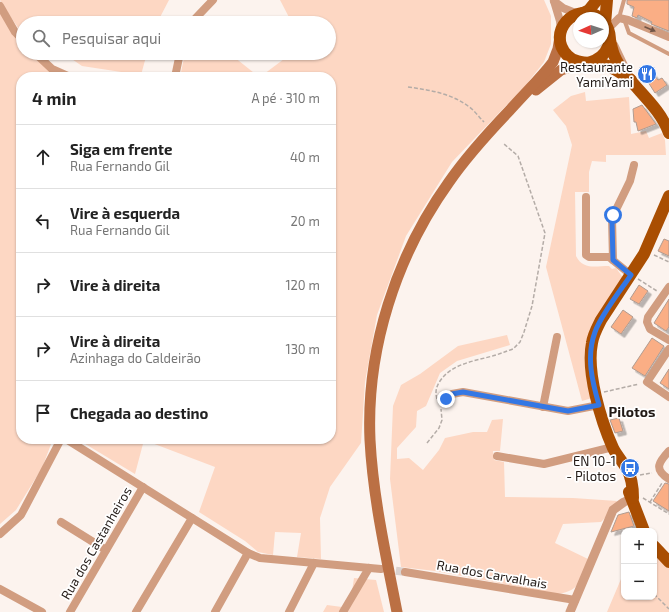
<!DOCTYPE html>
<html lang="pt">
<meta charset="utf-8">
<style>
body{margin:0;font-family:"Exo 2",sans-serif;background:#f6f6f6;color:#222}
.controls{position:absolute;right:12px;bottom:12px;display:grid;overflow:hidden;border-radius:8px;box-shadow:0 1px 3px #0004}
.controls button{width:36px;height:36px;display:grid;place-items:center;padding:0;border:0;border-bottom:1px solid #e0e0e0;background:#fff;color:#222;font:20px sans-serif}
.compass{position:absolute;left:573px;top:12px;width:36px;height:36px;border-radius:50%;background:#fff;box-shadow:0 1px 3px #0004;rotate:267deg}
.stop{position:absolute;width:12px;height:12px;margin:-9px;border:3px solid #3377e4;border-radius:50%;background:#fff}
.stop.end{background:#3377e4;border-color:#fff;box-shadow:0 1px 4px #0008}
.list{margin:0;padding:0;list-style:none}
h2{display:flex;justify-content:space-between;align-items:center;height:52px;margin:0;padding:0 16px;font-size:17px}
h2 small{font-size:13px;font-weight:400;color:#767676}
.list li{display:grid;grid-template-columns:26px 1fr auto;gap:12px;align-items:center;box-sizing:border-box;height:64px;padding:0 16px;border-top:1px solid #e0e0e0}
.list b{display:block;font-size:15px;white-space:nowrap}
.list p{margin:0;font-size:13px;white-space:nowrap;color:#767676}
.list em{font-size:13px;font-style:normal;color:#767676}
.icon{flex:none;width:22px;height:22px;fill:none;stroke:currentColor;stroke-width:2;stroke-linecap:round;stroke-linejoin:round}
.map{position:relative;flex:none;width:669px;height:612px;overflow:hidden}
.search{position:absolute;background:#fff;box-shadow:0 1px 3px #0004;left:16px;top:16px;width:320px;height:44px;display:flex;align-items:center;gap:10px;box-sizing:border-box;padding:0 14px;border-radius:22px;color:#767676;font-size:15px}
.panel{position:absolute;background:#fff;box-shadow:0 1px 3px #0004;left:16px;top:72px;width:320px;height:372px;border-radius:16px}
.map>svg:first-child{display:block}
</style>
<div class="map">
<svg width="669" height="612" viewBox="0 0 669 612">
<defs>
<filter id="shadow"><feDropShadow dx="3.5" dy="3.5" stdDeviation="0" flood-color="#0004"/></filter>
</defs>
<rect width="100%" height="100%" fill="#fcf3ee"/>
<g fill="#fdd7c3">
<path d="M0 0H169L157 23H23V35L10 16Z"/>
<path d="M280 0H544L551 16V44L544 62 525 86 452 162 406 236 377 315 365 382 361 443 330 487 320 518 321 559 297 557 301 533 275 532 273 555 258 552 245 541 199 512 215 467 144 440 135 474 77 439H331V77H260L292 53H329V23H292Z"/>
<path d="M0 9 23 43V53H33L56 77H21V439H53L42 468 16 510 0 524Z"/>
<path d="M63 53H147L141 75 82 66Z"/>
<path d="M185 53H229L259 77H180Z"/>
<path d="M585 92 586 101 629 97 631 134 646 131 649 138 662 133 665 140 666 155H606V162L592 161 589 172V192H575L576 256C583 270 595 266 609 266L612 269 616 268 624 279 593 323 592 398 582 401 546 267 572 145 566 126 553 110 571 96Z"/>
<path d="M507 335 510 345 457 361 440 373 426 406 417 411 416 427 397 448V459L409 458 423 470 439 450 445 438 473 432H487L492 420 503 419 500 451H493L494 460 504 462 505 497 573 498 617 501 607 516 601 522 563 524 555 543 588 559C580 579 582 590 558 594L435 571 401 567 390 479 393 406 401 385 420 374 458 346Z"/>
<path d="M654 551 669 566V612H607L624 572V597H654Z"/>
<path d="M354 578 376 580 384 612H323L327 605 342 607 351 598Z"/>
</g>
<g fill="#faae85" stroke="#b09b90" filter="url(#shadow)">
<path d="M627 0H669V31L651 24 652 22 638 15 637 18 632 16 634 7 627 4Z"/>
<path d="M648 66 658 80 662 78 667 85 655 93 641 71Z"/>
<path d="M642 105 656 124 638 131 636 122H634L633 109Z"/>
<path d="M664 239 669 241V256L658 251Z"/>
<path d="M639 285 648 291 639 304 630 299Z"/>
<path d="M669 299V327L666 331 654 323Z"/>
<path d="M623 310 633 317 621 334 611 327Z"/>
<path d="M652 338 664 346 645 376 632 368Z"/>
<path d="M669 369V389L660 383Z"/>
<path d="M619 418 623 431 615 433 610 420Z"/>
<path d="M665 483 669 484V511L653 501Z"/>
<path d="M629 512 634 526 611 532 618 515Z"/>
</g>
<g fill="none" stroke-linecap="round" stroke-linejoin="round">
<path stroke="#dbd2ce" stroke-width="8" stroke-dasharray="8 4" stroke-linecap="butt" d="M384 569 405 572"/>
<g stroke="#b4aca7" stroke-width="1.5" stroke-dasharray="4 2" stroke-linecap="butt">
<path d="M408 87C429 90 450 93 468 106 474 110 479 117 484 122"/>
<path d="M654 255 669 262"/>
<path d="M638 279 657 291"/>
<path d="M604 392 639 384"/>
<path d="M437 399C435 392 436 387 440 381 452 363 476 361 496 355 502 353 507 351 513 349L520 342 524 332 532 306 545 233 518 156 504 144"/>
<path d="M427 443 439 428 442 420 441 409"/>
<path d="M640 475 652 473"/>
<path d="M643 498 669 514"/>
<path d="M650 502 662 483"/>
<path d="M654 594 669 609"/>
</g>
<g stroke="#d19d80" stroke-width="4">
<path d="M619 18 624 0"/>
<path d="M624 19 629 33 669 54"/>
<path d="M616 44 627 67"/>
</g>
<g stroke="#d19d80" stroke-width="8">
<path d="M554 1 560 21 561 31"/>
<path d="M554 1 563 8 578 14"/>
<path d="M0 6 15 32 23 40"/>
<path d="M191 23 213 0"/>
<path d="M608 29 619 18 628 20 669 37"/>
<path d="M35 53 52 69 70 77"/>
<path d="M175 77 180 53"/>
<path d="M586 197V255L589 257H609L631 275"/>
<path d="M613 260 612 218 630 181 634 165"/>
<path d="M669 287 648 317 647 322 650 329 669 340"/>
<path d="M669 349 647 382 669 397"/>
<path d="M443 402 452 394 463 392 568 411 599 405"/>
<path d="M543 407 557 337"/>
<path d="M66 439 248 553 260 558 381 569"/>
<path d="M669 451C659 462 653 469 669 479"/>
<path d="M497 456 544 464 613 447"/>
<path d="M61 522 106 550"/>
<path d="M0 534 21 515 61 439"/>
<path d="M405 572 575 600"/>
<path d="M0 589 42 612"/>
<path d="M70 612 143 487"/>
<path d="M136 612 192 518"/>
<path d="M215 612 248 553"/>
<path d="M289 612 314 563"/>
<path d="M343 612 369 568"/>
</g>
<path stroke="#d19d80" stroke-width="9" d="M570 612 613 510 624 502 633 498"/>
<g stroke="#bb7044" stroke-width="11">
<path d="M536 90 561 70 582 63"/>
<path d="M397 612C386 555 373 498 370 440 366 349 396 256 449 182 467 156 488 133 510 110 524 94 540 79 553 62L558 49 560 37"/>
</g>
<g stroke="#a94e02" stroke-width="12">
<path d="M583 13 589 10 597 0"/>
<path d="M600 18C575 0 546 33 567 55 577 66 594 61 608 66 616 69 624 75 631 80"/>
<path d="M605 24 607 0"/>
<path d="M610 40C611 45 612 50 614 55 626 84 658 102 669 133"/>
<path d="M588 63C608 58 617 37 603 21"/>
<path d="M629 492 644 531"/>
<path d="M633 498C633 488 632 478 627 469 622 461 617 456 613 448 601 421 586 372 592 343 593 335 597 328 601 320L644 254 669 196"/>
<path d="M654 546 669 562"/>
</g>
</g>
<defs><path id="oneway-solid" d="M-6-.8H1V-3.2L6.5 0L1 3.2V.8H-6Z"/></defs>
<use fill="#715546" href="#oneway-solid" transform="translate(650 29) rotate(23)"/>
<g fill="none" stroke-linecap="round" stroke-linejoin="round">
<path stroke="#3377e4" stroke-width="5" d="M446 399 452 394 463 392 568 411 599 405C592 381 586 356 595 332 601 315 620 291 631 275L613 260 612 220 613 215"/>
</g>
<defs>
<symbol id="restaurant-disc" viewBox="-11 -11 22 22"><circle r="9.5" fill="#3377e4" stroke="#fff"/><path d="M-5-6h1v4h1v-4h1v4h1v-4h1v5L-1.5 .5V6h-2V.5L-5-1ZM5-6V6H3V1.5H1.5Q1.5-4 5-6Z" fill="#fff"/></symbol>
<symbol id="bus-disc" viewBox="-11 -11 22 22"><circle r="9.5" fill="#3377e4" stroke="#fff"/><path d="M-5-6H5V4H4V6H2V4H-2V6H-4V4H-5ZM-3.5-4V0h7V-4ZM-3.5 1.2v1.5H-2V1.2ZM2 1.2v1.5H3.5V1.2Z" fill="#fff"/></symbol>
</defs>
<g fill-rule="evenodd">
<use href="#restaurant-disc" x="636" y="63" width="22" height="22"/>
<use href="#bus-disc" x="619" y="457" width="22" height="22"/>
</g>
<g text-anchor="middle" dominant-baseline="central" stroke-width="3.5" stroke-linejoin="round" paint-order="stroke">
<g font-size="13" fill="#221a16" stroke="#fff" text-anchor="end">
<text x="633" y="67">Restaurante<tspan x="633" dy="15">YamiYami</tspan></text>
<text x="616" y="461">EN 10-1<tspan x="616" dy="15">- Pilotos</tspan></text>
</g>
<g font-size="13" fill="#221a16" stroke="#fff">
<text transform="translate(96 543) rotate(-60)">Rua dos Castanheiros</text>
<text transform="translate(492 574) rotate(10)">Rua dos Carvalhais</text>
</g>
<g font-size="14" font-weight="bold" fill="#221a16" stroke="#fff">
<text x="632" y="411">Pilotos</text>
</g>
</g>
</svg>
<div class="controls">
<button>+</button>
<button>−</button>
</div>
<svg class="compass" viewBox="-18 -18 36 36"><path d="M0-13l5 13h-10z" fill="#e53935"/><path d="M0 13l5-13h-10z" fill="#767676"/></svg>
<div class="stop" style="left:613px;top:215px"></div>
<div class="stop end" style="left:446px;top:399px"></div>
<div class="search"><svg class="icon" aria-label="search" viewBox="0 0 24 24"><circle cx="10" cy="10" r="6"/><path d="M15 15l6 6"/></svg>Pesquisar aqui</div>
<section class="panel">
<h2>4 min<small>A pé · 310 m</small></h2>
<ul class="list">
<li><svg class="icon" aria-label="ahead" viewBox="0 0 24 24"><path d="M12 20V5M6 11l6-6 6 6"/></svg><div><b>Siga em frente</b><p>Rua Fernando Gil</p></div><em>40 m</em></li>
<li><svg class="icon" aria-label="left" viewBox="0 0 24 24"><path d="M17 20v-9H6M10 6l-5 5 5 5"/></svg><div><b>Vire à esquerda</b><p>Rua Fernando Gil</p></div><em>20 m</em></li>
<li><svg class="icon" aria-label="right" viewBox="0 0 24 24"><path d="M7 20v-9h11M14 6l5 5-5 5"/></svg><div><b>Vire à direita</b></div><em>120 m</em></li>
<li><svg class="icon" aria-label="right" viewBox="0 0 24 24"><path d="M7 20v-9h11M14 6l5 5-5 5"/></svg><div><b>Vire à direita</b><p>Azinhaga do Caldeirão</p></div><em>130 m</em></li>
<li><svg class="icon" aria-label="arrive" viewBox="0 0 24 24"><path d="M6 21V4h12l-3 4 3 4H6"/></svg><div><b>Chegada ao destino</b></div></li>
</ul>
</section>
</div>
